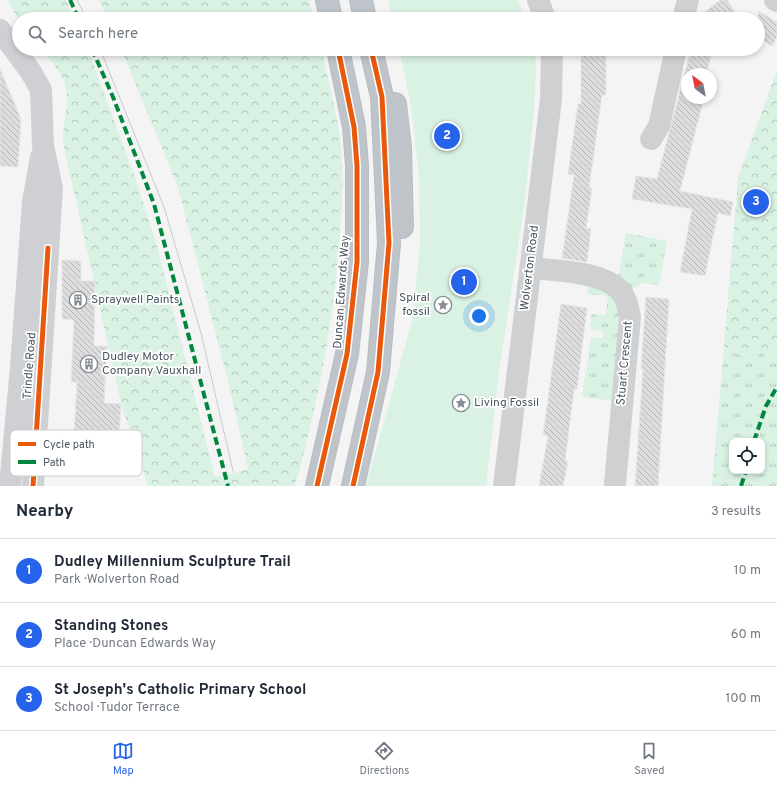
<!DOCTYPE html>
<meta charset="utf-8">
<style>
body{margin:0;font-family:Overpass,sans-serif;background:#f2f2f3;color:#1f2937}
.controls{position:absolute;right:12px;bottom:12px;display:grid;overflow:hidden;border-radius:8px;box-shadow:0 2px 6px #0003}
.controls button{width:36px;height:36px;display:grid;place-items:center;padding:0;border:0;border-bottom:1px solid #e0e1e3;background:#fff;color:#1f2937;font:20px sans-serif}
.compass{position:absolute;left:681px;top:68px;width:36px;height:36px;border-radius:50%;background:#fff;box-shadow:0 2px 6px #0003;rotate:328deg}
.you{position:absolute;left:479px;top:316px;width:14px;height:14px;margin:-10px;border:3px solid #fff;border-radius:50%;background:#1a73e8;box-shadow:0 0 0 6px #1a73e833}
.badge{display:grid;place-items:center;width:26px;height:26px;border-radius:50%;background:#2563eb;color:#fff;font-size:13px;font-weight:700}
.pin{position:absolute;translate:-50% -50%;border:2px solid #fff;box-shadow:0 1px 4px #0006}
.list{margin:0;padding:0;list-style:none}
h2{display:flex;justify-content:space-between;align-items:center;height:52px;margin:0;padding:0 16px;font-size:17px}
h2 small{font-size:13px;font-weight:400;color:#747a83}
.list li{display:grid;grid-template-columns:26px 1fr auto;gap:12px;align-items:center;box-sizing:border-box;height:64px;padding:0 16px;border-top:1px solid #e0e1e3}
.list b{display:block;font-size:15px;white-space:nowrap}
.list p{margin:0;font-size:13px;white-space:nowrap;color:#747a83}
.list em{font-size:13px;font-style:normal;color:#747a83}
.icon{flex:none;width:22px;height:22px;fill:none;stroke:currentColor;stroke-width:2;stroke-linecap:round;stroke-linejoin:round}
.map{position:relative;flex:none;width:777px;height:486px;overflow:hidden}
.search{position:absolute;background:#fff;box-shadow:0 2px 6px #0003;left:12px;right:12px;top:12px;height:44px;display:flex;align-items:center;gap:10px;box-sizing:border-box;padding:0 14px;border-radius:22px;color:#747a83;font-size:15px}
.sheet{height:244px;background:#fff}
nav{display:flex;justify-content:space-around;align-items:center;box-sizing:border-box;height:56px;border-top:1px solid #e0e1e3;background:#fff;font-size:11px;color:#747a83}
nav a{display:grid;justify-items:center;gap:2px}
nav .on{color:#2563eb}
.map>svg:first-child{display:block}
</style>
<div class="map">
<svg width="777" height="486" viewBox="0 0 777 486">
<defs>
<pattern id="grass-tufts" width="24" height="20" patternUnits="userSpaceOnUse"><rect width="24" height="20" fill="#d9f2e3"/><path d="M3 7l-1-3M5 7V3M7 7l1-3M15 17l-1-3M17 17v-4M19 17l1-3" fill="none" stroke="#b2c7bb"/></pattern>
<pattern id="forest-crowns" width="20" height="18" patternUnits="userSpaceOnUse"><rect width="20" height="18" fill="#d9f2e3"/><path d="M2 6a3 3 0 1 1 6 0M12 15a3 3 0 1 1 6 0" fill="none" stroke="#b2c7bb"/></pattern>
<pattern id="building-back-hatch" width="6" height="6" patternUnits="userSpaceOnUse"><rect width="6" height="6" fill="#ddddde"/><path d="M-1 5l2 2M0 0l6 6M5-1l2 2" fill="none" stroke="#b5b6b7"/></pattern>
</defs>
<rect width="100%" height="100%" fill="#f4f4f4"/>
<g fill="url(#grass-tufts)" fill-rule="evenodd">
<path d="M626 233 667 241 659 285 642 283 631 290 618 277Z"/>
<path d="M586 283 615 298 619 316 615 401 582 397 591 337 603 338V332L590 329 591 314 606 315 608 296 588 294Z"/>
<path d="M777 350V486H712L723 357ZM732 441H762V471H732Z"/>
</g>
<g fill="url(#forest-crowns)">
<path d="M7 0H66L75 19H19V21Z"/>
<path d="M99 0H309L314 19H108Z"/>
<path d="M41 49H88L136 180 157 246 215 477 248 469 229 385 178 187 121 49H321C328 81 338 114 341 147 344 176 342 206 340 235 334 320 318 404 295 486H148L122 407 64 148C60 128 70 107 66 88 63 74 51 60 41 49Z"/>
<path d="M777 70V350L723 357 738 178Z"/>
</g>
<g fill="#d9f2e3">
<path d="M388 0H518L525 19H392Z"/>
<path d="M399 49H535L536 68 534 110 524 207 499 372 486 486H366L412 321 420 243 419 178 411 106Z"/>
</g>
<g fill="url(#building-back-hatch)" stroke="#e5e6e7">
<path d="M720 0H727L740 19H696Z"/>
<path d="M758 11 777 22V37L772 46 758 37Z"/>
<path d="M581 49H606V95H602L589 188H592L586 228 591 229 587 262 562 258 574 175 568 174 578 104H581Z"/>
<path d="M691 49H713L706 74H687V98H704L680 191 733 202 730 216 718 213 705 276 680 272 692 209 632 199 636 176 657 179Z"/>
<path d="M0 69 21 119 18 167 0 166Z"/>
<path d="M62 260 81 261V281H95L94 346H107L104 403 121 404 119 437 74 434 77 382H71L74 320 62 319Z"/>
<path d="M646 297 669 299 658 486H635L643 369H641Z"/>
<path d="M561 304 587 308 577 389H574L565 461H568L563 486H539L548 436 543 435Z"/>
</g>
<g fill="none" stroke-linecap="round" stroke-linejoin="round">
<defs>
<g id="highway">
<path d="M327 0 331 19"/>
<path d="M361 0 365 19"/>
<path d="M395 104 400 147 402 227"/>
<path d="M317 486 347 354 357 262V166L354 127 338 49"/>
<path d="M353 486 378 372 389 243 382 97 371 49"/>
</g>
</defs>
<use href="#highway" stroke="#b9bec3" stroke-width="24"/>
<g stroke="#ced0d2" stroke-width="22">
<path d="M538 0 545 19"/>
<path d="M775 0 777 1"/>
<path d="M683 19 688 0"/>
<path d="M651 139 659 126 676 49"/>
<path d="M531 268C556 271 606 271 622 293 627 299 628 309 630 317L615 484"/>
<path d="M504 486 551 99 552 49"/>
</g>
<g stroke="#ced0d4" stroke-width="22">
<path d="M0 30 31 72 41 90 43 146 52 188 33 486"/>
<path d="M10 486 21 368 33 202 41 157"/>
</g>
<use href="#highway" stroke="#bec4c9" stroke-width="22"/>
<g stroke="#c9cacc" stroke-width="1">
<path d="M77 0 87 19"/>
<path d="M100 49 164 207 201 333 233 471"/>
</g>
<g stroke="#00873e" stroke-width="4" stroke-dasharray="8 4" stroke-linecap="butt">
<path d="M70 0 79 19"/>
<path d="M92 49 113 97 154 204 228 486"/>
<path d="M754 441 766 406 777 387"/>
<path d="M741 486 746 471"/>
</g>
<defs>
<g id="cycleway">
<path d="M33 486 48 248"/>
<path d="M317 486 347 354 357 262V166L354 127 338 49"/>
<path d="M353 486 378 372 389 243 382 97 371 49"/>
</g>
</defs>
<use href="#cycleway" stroke="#fff" stroke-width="8"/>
<use href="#cycleway" stroke="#e8590c" stroke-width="5"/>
</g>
<defs>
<symbol id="building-ring" viewBox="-11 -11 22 22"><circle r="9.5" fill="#fff" stroke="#868d94" stroke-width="1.5"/><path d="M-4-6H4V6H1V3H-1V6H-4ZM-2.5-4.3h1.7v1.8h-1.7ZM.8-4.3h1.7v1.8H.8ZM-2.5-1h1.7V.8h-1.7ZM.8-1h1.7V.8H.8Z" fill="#868d94"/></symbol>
<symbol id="sight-ring" viewBox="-11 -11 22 22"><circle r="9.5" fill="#fff" stroke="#868d94" stroke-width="1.5"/><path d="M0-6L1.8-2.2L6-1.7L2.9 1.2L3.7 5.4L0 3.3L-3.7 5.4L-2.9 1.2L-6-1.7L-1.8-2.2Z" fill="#868d94"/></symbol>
</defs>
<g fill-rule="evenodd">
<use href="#building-ring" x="68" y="290" width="20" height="20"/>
<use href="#sight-ring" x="433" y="295" width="20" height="20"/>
<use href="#building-ring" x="79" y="354" width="20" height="20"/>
<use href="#sight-ring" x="451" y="393" width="20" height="20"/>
</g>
<g text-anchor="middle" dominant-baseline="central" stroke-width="3.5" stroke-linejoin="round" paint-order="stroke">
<g font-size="12" fill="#4a5661" stroke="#fff">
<text transform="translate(530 268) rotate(-83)">Wolverton Road</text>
<text transform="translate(342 292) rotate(-86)">Duncan Edwards Way</text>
<text transform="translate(625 363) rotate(-85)">Stuart Crescent</text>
<text transform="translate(30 366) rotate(-86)">Trindle Road</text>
</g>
<g font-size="12" fill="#4a5661" stroke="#fff" text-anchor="start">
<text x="430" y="298" text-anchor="end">Spiral<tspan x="430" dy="14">fossil</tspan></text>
<text x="91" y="300">Spraywell Paints</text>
<text x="102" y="357">Dudley Motor<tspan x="102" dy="14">Company Vauxhall</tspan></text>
<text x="474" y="403">Living Fossil</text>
</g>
</g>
<rect x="10" y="430" width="132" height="46" rx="6" fill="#fff" stroke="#c9ccd0" stroke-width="1"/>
<rect x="18" y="442" width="18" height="4" fill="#e8590c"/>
<rect x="18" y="460" width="18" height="4" fill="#00873e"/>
<g font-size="11" fill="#4a5661">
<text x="43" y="448">Cycle path</text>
<text x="43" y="466">Path</text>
</g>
</svg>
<div class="controls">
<button><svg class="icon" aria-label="locate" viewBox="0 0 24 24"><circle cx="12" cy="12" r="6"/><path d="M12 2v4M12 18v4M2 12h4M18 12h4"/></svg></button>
</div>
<svg class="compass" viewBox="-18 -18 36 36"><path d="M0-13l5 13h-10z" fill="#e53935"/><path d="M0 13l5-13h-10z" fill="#747a83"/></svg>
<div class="you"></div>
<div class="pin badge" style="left:464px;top:282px">1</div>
<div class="pin badge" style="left:447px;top:136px">2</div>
<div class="pin badge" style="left:756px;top:202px">3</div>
<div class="search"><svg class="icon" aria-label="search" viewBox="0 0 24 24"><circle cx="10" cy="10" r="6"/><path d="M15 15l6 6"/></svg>Search here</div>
</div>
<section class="sheet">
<h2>Nearby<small>3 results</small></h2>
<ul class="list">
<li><span class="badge">1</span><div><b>Dudley Millennium Sculpture Trail</b><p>Park · Wolverton Road</p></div><em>10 m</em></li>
<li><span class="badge">2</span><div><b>Standing Stones</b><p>Place · Duncan Edwards Way</p></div><em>60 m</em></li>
<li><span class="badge">3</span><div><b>St Joseph's Catholic Primary School</b><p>School · Tudor Terrace</p></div><em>100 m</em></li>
</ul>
</section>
<nav>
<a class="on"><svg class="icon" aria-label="map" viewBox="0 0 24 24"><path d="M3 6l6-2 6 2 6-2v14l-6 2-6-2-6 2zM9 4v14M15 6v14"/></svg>Map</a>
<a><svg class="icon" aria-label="directions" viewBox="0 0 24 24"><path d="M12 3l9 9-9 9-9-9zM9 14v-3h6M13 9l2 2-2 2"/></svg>Directions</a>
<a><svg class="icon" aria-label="saved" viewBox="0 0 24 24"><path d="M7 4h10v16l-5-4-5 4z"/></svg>Saved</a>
</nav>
